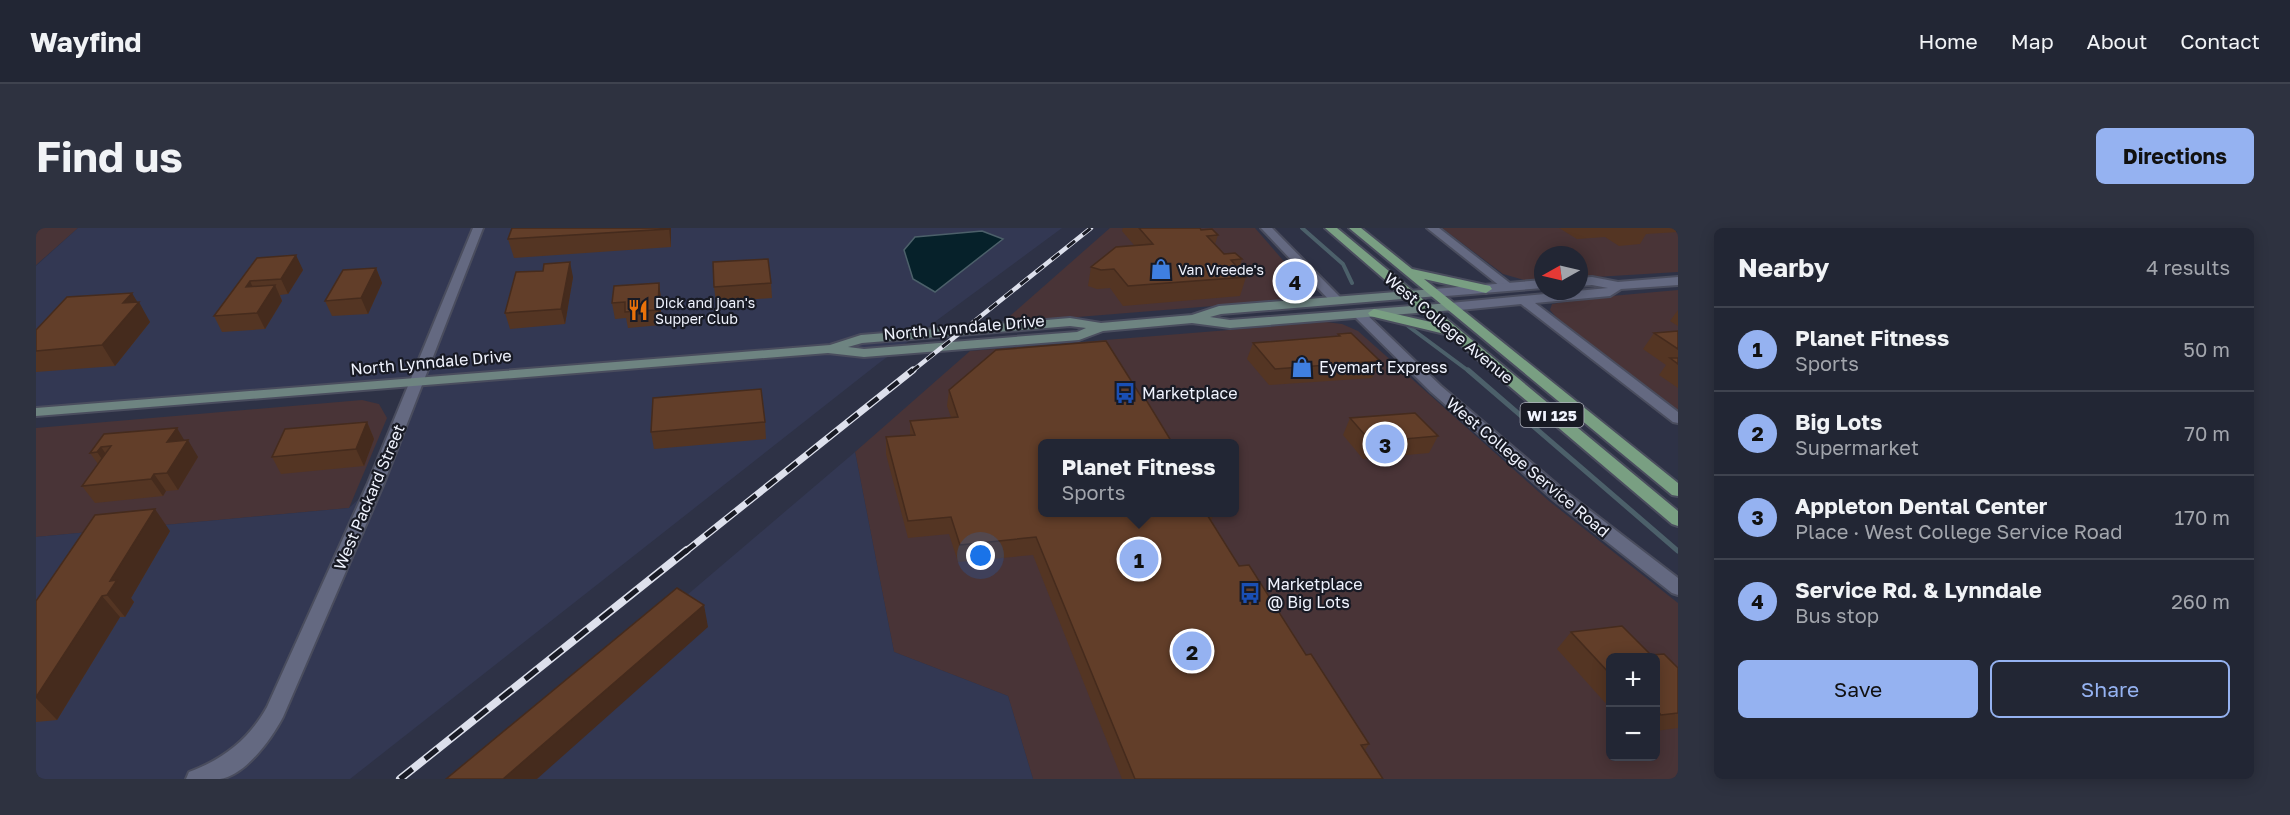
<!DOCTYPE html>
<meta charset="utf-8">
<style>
body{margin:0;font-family:"Golos Text",sans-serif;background:#2e3240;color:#f1f3f6}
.controls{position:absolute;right:18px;bottom:18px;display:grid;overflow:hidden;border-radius:9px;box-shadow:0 3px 15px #0003}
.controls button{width:54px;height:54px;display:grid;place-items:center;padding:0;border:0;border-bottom:2px solid #3f434f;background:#222634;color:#f1f3f6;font:30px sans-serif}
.compass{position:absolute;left:1498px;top:18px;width:54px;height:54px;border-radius:50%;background:#222634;box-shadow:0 3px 15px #0003;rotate:262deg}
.you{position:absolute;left:945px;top:328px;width:21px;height:21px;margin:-15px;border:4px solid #fff;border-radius:50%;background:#1a73e8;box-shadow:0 0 0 9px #1a73e833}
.badge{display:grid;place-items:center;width:39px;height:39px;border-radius:50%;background:#95b2f1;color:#111;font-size:20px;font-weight:700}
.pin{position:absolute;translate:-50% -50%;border:3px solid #fff;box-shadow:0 2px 6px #0006}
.popup{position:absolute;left:1002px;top:211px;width:201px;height:78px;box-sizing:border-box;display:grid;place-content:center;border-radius:9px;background:#222634;filter:drop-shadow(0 2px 4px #0005);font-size:20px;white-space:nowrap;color:#a2a5ac}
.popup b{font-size:22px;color:#f1f3f6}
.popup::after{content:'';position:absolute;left:50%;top:100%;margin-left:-12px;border:12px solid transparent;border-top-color:#222634}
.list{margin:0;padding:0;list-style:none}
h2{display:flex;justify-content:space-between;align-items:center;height:78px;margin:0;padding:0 24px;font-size:26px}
h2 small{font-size:20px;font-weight:400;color:#a2a5ac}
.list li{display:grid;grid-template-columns:39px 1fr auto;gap:18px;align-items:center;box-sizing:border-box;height:84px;padding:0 24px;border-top:2px solid #3f434f}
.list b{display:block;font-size:22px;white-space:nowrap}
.list p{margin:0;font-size:20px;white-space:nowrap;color:#a2a5ac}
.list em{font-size:20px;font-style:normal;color:#a2a5ac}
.actions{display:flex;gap:12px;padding:18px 24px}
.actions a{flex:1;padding:14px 0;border:2px solid #95b2f1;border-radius:9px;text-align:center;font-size:21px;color:#95b2f1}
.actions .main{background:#95b2f1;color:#111}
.map{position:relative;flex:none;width:1642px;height:551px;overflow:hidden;border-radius:9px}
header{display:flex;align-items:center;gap:36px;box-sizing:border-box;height:84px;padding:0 30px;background:#222634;border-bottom:2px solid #3f434f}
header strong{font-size:28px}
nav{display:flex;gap:33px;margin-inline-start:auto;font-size:21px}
.intro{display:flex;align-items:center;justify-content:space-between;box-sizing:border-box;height:144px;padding:0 36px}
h1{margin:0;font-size:42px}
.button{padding:15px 27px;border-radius:9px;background:#95b2f1;color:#111;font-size:21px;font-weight:700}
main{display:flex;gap:36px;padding:0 36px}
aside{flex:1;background:#222634;border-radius:9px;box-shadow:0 3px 15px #0003}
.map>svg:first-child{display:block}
</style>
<header>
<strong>Wayfind</strong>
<nav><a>Home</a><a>Map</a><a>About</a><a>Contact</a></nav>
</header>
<div class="intro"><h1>Find us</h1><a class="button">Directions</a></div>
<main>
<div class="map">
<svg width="1642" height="551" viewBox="0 0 1642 551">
<rect width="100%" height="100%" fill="#2e3246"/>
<g fill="#493437" fill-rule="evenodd">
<path d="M0 0H42L0 37Z"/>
<path d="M1074 0H1219L1271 60 1273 66 1267 70 1253 72 966 95Z"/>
<path d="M1406 0H1642V44L1543 50V27H1507V52H1488L1467 46Z"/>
<path d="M1642 62V183L1521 90 1514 82 1516 76 1553 70Z"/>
<path d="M1290 94 1306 96 1322 103 1513 273 1642 375V551H997L972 468 858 424 819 224 934 123ZM1007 216H1199V284H1007ZM1574 430H1620V528H1574Z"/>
<path d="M326 172 343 176 351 190 313 280 0 309V200Z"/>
</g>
<g fill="#333853">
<path d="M42 0H1026L843 135 314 551H0V309L313 280 340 255 381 153 0 184V38Z"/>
<path d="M819 224 858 424 972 468 997 551H435Z"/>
</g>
<path fill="#06212a" stroke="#4c606a" stroke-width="1.5" d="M946 3 967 11 899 64 877 51 868 22 879 9Z"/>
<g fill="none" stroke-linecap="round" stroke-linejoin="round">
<g stroke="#4c606a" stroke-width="4">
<path d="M1266 0 1307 36 1316 55"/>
<path d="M1372 98 1434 144"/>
</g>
<path stroke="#4c606a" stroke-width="5" d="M1432 142 1642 323"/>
<defs>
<g id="minor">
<path d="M437 0H447L348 255 247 489C236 510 210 547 184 551 173 551 161 551 150 551L153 544C188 531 213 511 231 479L332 255Z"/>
<path d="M1391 0H1403L1479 59 1477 62H1469Z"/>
</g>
<g id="tertiary">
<path d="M1225 0H1236L1305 70 1307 73 1305 76H1297Z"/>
<path d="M1556 49 1582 54 1642 49V57L1585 61 1574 68 1499 75 1642 184V195L1637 194 1485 76 1414 83 1408 79 1414 75 1572 60 1556 57 1543 58V50Z"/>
<path d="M1507 52V60L1398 69 1392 65 1398 61Z"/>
<path d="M1323 82 1327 83 1405 158 1530 264 1642 350V367L1636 365 1518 272 1395 164 1319 89 1317 86 1319 83Z"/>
</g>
<path id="secondary" d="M1398 61 1404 65 1402 68 1185 86 1174 89 1194 92 1414 75 1420 79 1418 82 1194 100 1156 95 1067 103 1043 112 828 129 792 125 0 188V180L794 117 825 107 1034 90 1065 95 1156 87 1183 78ZM1034 98 1050 100 1041 104 828 121 812 119 826 115Z"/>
<g id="primary">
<path d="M1289 0H1301L1642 283V298L1636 296 1413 107 1334 88 1332 85 1338 81 1399 95Z"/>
<path d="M1313 0H1325L1376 41 1454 58 1456 61 1450 65 1388 51 1642 255V268L1636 267Z"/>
</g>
</defs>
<use href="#minor" stroke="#4a4d5e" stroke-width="4"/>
<use href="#tertiary" stroke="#4a4d5e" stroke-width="4"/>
<use href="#secondary" stroke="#4a4d5e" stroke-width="4"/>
<use href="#primary" stroke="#4a4d5e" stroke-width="4"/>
<use href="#minor" fill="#646981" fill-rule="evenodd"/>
<use href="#tertiary" fill="#646981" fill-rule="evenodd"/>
<use href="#secondary" fill="#6e8481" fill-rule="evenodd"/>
<use href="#primary" fill="#799f82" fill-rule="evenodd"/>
<defs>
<path id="rail-far2" d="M875 144 1055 0"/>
<path id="rail-far1" d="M649 324 877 142"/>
<path id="rail" d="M364 551 651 322"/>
</defs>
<use href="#rail-far2" stroke="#dde0ec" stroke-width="4.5"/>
<use href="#rail-far1" stroke="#dde0ec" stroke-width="7"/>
<use href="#rail" stroke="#dde0ec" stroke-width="8"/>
<use href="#rail-far2" stroke="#181a24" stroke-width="3" stroke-dasharray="10" stroke-linecap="butt"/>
<use href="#rail-far1" stroke="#181a24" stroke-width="4.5" stroke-dasharray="13" stroke-linecap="butt"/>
<use href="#rail" stroke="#181a24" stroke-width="5" stroke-dasharray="16" stroke-linecap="butt"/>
</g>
<g fill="#543523">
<path d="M476 0H635V19L478 30 472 11Z"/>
<path d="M1087 0H1164L1165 2 1182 7 1179 16 1188 26 1206 31 1203 41 1210 49 1204 68 1087 78 1074 60 1061 61 1052 58 1055 39 1098 17 1086 3Z"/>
<path d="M1523 0H1642V4L1610 6 1604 16 1583 18 1569 9 1541 11Z"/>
<path d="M221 30 267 42 252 66 244 67 246 73 229 101 186 104 178 88Z"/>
<path d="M340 40 346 55 332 86 296 88 289 73Z"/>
<path d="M537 49 529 96 474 101 469 85Z"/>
<path d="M623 55 625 71V97L592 100 590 90 579 91 576 75Z"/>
<path d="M735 55 736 70 680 74 678 59Z"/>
<path d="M101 74 114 94 79 138 0 144V102Z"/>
<path d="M1642 82V98L1634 93Z"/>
<path d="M1642 103V160L1623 147 1630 137 1607 121 1618 105Z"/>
<path d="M1302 106 1344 133 1336 150 1233 157 1211 131 1217 115 1302 108Z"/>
<path d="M913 162 1007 285H1178L1175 293 1203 338 1270 427 1333 516 1329 522 1347 551H1086L997 327 922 334 913 306 872 310 850 226V209L874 208V193L915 189 911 178Z"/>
<path d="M1314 190 1402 208 1393 225 1327 231 1307 207Z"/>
<path d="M331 194 338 211 328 238 245 246 236 229Z"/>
<path d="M729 194 730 211 618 221 615 204Z"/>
<path d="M68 206 149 212 162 229 142 262 130 263 127 268 59 275 46 258 62 236 54 225Z"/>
<path d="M134 303 95 370 98 374 89 389H84L21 492 0 494V373Z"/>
<path d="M1535 404 1615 427 1642 440V500L1620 503V429H1575V479H1573L1521 421Z"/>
</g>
<g fill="#452b1d">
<path d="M633 0H635V19Z"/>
<path d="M260 27 267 42 252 66 245 51Z"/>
<path d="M534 34 537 49 529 96 525 81Z"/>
<path d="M340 40 346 55 332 86 325 70Z"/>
<path d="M214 53 221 69 210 59Z"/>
<path d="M623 55 625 71V97L622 82Z"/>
<path d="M239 57 246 73 229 101 221 85Z"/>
<path d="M96 65 102 75 103 74 114 94 79 138 66 117 87 75Z"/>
<path d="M331 194 338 211 328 238 320 221Z"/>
<path d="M141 200 150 215 152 212 162 229 142 262 131 245V214Z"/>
<path d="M65 219 77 236 73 241 61 224Z"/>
<path d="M118 246 130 263 127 268 115 251Z"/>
<path d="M119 281 134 303 95 370 98 374 89 389 71 367 74 353Z"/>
<path d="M66 368 84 389 21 492 0 470V469Z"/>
<path d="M668 377 672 399 501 551H467Z"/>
</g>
<g fill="#623e29" stroke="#452b1d" stroke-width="1.5">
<path d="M476 0H633V1L472 11Z"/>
<path d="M1103 0H1164L1165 2 1176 1 1182 7 1171 8 1188 26 1199 25 1206 31 1195 32 1210 49 1092 58 1078 41 1065 42 1055 39 1080 19 1117 16Z"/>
<path d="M260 27 245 51 214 53 210 59 239 57 221 85 178 88 221 30Z"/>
<path d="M732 31 735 55 678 59 677 34Z"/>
<path d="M534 34 525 81 469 85 480 44 507 43 508 36Z"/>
<path d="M340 40 325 70 289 73 307 42Z"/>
<path d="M623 55 622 82 589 84V74L576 75 578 58Z"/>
<path d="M96 65 87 75 103 74 66 117 0 123V102L31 69Z"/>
<path d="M1642 103V121L1618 105Z"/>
<path d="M1315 105 1344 133 1239 141 1217 115 1304 108 1302 106Z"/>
<path d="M1070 113 1106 170H1109L1137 216H1007V285H1170L1203 338 1213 337 1270 427 1275 426 1333 516 1325 517 1347 551H1099L1000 309 924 317 915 289 872 293 850 209 879 207 874 193 922 189 913 162 960 122Z"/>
<path d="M1634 130H1642V136Z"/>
<path d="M725 161 729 194 615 204 617 170Z"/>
<path d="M1379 185 1402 208 1335 214 1314 190Z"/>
<path d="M331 194 320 221 236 229 249 201Z"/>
<path d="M141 200 131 214 152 212 131 245 118 246 115 251 46 258 75 218 65 219 61 224 54 225 68 206Z"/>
<path d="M119 281 74 353 81 352 71 367 66 368 0 469V373L59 287Z"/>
<path d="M641 360 668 377 467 551H410Z"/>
<path d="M1586 398 1615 427 1628 426 1642 440V485L1625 487 1620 481V429H1575V447L1535 404Z"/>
</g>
<defs>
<symbol id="shop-bare" viewBox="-9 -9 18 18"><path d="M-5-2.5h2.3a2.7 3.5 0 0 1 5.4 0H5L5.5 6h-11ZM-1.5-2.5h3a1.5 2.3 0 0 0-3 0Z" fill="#3f7fe0" stroke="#181a24" stroke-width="2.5" paint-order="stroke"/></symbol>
<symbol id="restaurant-bare" viewBox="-9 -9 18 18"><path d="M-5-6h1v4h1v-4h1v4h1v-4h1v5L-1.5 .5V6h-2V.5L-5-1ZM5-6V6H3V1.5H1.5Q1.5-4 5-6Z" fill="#e8710a" stroke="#181a24" stroke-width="2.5" paint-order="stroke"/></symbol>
<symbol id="bus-bare" viewBox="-9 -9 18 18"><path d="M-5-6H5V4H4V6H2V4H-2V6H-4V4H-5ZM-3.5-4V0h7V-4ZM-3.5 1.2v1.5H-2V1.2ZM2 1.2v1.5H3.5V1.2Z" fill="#1a4fb4" stroke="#181a24" stroke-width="2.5" paint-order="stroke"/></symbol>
</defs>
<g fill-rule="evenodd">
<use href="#shop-bare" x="1110" y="26" width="30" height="30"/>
<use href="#restaurant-bare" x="587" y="67" width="30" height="30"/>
<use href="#shop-bare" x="1251" y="124" width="30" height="30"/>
<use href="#bus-bare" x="1074" y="150" width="30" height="30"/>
<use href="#bus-bare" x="1199" y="350" width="30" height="30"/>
</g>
<g text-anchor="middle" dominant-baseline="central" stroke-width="4.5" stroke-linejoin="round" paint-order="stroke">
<g font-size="14" fill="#f0f3fe" stroke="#181a24" text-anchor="start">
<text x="1142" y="41">Van Vreede's</text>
<text x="619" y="74">Dick and joan's<tspan x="619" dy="16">Supper Club</tspan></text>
</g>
<rect fill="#181a24" stroke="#afb2bd" stroke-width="1.5" x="1484.5" y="175" width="63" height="24" rx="4.5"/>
<g font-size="15" font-weight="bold" fill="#f0f3fe">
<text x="1516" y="187">WI 125</text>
</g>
<g font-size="16" fill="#f0f3fe" stroke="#181a24">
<text transform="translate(928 99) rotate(-5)">North Lynndale Drive</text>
<text transform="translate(1413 100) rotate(40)">West College Avenue</text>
<text transform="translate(395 134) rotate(-5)">North Lynndale Drive</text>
<text transform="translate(1492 239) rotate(40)">West College Service Road</text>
<text transform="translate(333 269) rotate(-67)">West Packard Street</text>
</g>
<g font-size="16" fill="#f0f3fe" stroke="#181a24" text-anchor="start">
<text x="1283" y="139">Eyemart Express</text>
<text x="1106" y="165">Marketplace</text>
<text x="1231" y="356">Marketplace<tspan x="1231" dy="18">@ Big Lots</tspan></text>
</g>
</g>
</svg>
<div class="controls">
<button>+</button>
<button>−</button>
</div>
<svg class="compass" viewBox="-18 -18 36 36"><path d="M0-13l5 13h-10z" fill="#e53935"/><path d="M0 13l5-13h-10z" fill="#a2a5ac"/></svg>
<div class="you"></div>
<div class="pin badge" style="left:1103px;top:331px">1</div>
<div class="popup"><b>Planet Fitness</b>Sports</div>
<div class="pin badge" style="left:1156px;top:423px">2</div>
<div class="pin badge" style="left:1349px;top:216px">3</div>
<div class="pin badge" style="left:1259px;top:53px">4</div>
</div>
<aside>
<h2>Nearby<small>4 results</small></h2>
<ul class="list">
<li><span class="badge">1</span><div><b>Planet Fitness</b><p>Sports</p></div><em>50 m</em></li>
<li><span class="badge">2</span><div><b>Big Lots</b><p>Supermarket</p></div><em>70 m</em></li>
<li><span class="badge">3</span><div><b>Appleton Dental Center</b><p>Place · West College Service Road</p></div><em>170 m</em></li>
<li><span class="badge">4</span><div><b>Service Rd. &amp; Lynndale</b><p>Bus stop</p></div><em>260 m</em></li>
</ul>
<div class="actions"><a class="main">Save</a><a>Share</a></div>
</aside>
</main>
